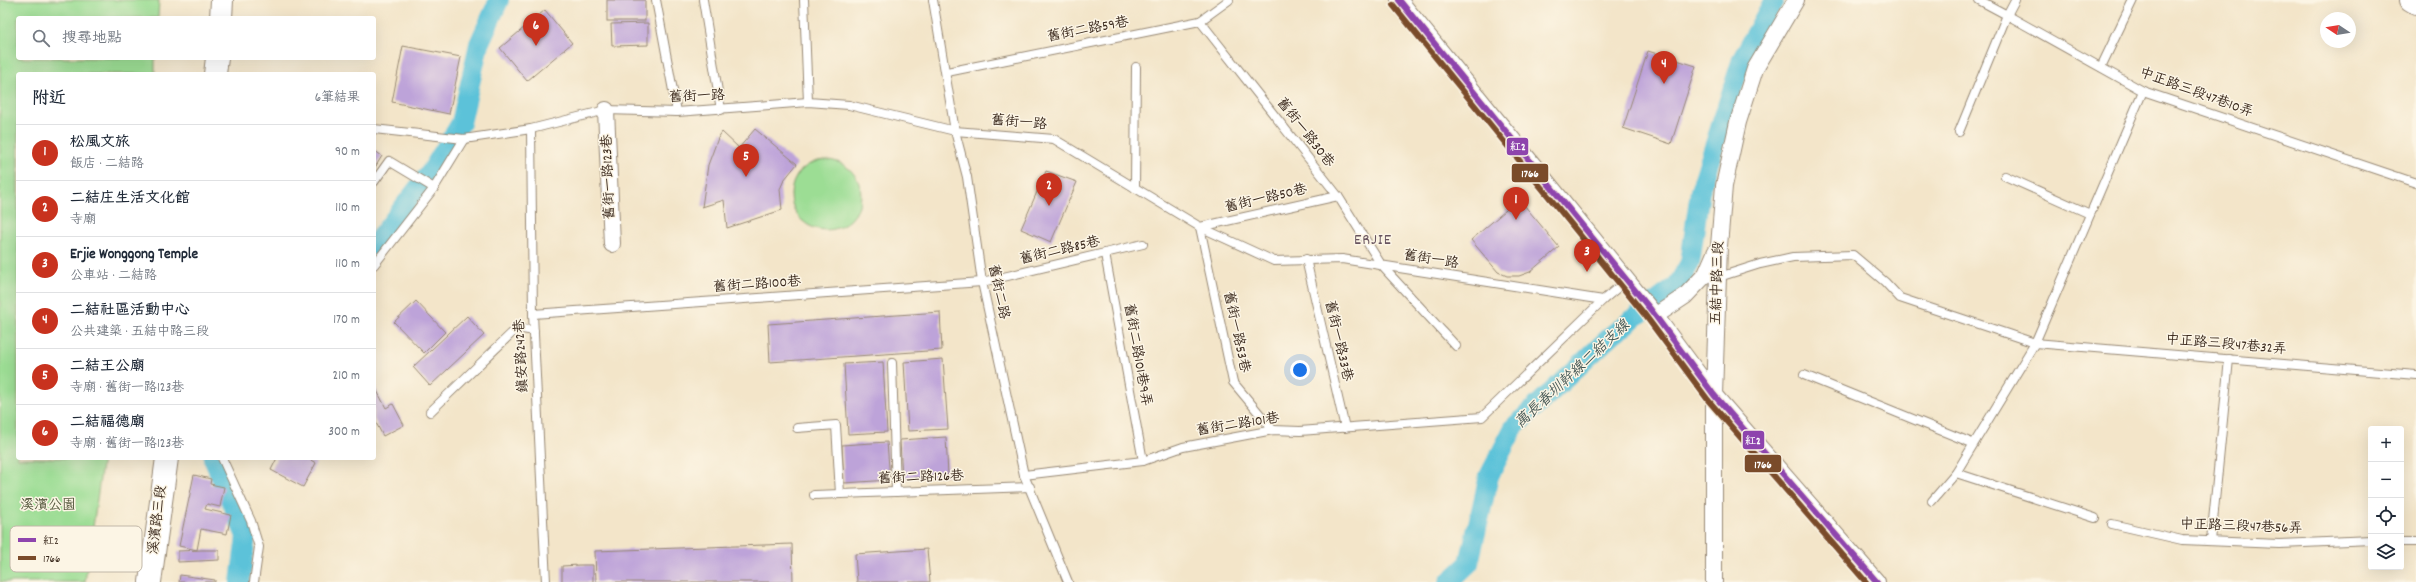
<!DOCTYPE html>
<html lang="zh-TW">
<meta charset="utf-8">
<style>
body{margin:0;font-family:Dekko,"LXGW WenKai TC",sans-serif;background:#f2f2f3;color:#1f2937}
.controls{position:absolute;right:12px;bottom:12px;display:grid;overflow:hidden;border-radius:4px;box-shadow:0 4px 16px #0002}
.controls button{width:36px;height:36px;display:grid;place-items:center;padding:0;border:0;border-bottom:1px solid #e0e1e3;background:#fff;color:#1f2937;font:20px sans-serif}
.compass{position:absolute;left:2320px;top:12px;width:36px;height:36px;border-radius:50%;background:#fff;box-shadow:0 4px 16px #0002;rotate:282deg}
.you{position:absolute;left:1300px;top:370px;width:14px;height:14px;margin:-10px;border:3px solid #fff;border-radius:50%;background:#1a73e8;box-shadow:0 0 0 6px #1a73e833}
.badge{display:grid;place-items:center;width:26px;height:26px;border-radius:50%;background:#c8321e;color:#fff;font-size:13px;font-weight:700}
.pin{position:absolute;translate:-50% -33px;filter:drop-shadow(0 1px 2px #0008)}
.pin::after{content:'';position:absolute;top:21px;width:14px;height:12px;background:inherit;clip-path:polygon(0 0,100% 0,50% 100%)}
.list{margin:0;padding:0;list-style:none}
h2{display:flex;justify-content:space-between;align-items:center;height:52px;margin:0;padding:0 16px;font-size:17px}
h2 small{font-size:13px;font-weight:400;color:#747a83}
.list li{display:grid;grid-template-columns:26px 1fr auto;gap:12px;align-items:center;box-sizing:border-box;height:56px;padding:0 16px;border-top:1px solid #e0e1e3}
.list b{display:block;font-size:15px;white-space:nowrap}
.list p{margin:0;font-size:13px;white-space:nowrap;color:#747a83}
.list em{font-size:13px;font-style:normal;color:#747a83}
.icon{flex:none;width:22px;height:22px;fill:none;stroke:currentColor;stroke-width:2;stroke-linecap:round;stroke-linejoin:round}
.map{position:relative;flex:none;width:2416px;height:582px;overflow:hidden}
.search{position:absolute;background:#fff;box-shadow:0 4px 16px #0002;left:16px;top:16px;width:360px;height:44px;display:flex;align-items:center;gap:10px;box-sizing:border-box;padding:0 14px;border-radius:4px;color:#747a83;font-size:15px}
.panel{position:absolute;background:#fff;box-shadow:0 4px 16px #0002;left:16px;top:72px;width:360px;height:388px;border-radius:4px}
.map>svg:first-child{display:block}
</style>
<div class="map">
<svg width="2416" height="582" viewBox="0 0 2416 582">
<rect width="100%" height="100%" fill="#fcf5e5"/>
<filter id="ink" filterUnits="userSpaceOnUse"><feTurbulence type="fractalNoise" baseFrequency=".025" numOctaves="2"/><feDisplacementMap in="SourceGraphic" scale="8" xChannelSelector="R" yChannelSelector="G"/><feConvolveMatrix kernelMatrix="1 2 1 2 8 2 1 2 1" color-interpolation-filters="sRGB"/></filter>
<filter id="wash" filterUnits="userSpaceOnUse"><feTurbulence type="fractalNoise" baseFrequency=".012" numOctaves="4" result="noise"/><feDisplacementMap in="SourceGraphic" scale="16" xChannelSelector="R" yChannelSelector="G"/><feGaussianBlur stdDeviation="0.9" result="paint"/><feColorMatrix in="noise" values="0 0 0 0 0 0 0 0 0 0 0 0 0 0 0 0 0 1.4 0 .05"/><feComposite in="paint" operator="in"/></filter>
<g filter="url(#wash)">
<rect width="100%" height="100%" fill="#f3e5c9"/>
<g fill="#9cdd94" stroke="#6c8459">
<path d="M0 0H159L158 18H18V58H155V74H18V458H103L85 582H0Z"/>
<circle cx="826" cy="195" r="35"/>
</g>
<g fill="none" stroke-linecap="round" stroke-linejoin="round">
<g stroke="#5cc2d9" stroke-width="20">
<path d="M374 245 432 170 461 123 479 44 499 0"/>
<path d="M213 458 246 536 240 582"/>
<path d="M1449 582 1469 563 1489 476 1514 427 1613 334 1677 286 1690 263 1700 191 1742 59 1774 0"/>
</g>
</g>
<g id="blocks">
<g fill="#bda3d9">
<rect x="607" y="0" width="38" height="21"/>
<path d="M545 10 572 43 527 81 500 48Z"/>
<path d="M648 23V45L612 46 611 24Z"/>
<path d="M403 46 461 57 449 114 392 102Z"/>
<path d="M1648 51 1696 66 1671 144 1623 128Z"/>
<path d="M755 129 797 164 784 180 780 189 782 210 727 228 724 200 702 207 708 165 718 138 722 132 739 148Z"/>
<path d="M374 150 382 156 374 169Z"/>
<path d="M1046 171 1077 182 1051 242 1021 229Z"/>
<path d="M1519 199 1559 247 1530 272 1519 276H1507L1498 272 1471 240Z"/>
<path d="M416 301 445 332 424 353 394 322Z"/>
<path d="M940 312 942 350 770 362 768 324Z"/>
<path d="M467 316 484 335 430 386 413 367Z"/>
<path d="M943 359 948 429 908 431 904 362Z"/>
<path d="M883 362 887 432 848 434 844 364Z"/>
<path d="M374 385 386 408 393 404 404 425 383 436 374 419Z"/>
<path d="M946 437 948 475 902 479 900 440Z"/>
<path d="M887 442 890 480 844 483 842 445Z"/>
<path d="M277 458H307L316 463 303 487 271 470Z"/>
<path d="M194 475 211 479 210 484 224 487 220 507 207 504 205 509 231 515 227 534 201 529 197 550 179 546Z"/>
<path d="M792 544 793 582H596L595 551Z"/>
<path d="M927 549 930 582H857L855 554Z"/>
<path d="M201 550H219V560L178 562V551Z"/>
<path d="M579 565H593V582H562V566Z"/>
<path d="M180 575 215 580V582H179Z"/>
</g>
</g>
</g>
<g filter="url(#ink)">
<use href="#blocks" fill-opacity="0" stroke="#978874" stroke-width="1"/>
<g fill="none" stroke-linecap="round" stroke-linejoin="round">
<defs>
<g id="lane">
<path d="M656 0 677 112"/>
<path d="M703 0 721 110"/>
<path d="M804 0 808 102"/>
<path d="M933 0 955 131 967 177 982 282 1024 475 1068 582"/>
<path d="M1979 0 2007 15 2015 0"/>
<path d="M1200 21 1338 196 1382 266 1456 346"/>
<path d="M2101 67 2133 0"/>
<path d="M947 72 1200 21 1229 0"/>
<path d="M374 129 464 139 531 129 606 110 677 112 808 102 849 105 955 131 1054 139 1200 227 1274 261 1342 259 1603 300 1627 280"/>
<path d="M531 129 533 314 546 582"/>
<path d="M1959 132 2007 15 2143 91 2416 183"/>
<path d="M2005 176 2090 214"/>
<path d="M374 182 389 161 434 188"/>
<path d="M1135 188 1136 67"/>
<path d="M1105 254 1143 461"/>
<path d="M1306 259 1345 428"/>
<path d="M374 265 434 188 464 139"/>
<path d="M1719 277 1760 264 1793 257 1853 255 1885 282 1900 298 2035 343 2416 375"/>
<path d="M533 314 982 282 1143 244"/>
<path d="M892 363 896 492"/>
<path d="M1804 375 1972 443"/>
<path d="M430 412 517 328 534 331"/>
<path d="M797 428 836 425 840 494"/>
<path d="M1273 430 1233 382 1200 227 1338 196"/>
<path d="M222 458 251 521 259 547 254 582"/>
<path d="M1956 473 2095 518"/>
<path d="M1024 475 1143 461 1183 447 1273 430 1300 431 1482 417 1603 300"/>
<path d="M814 495 1030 487"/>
<path d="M1932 501 1956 473 2035 343 2143 91"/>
<path d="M2112 524 2182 540 2279 544 2371 540"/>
<path d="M2211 541 2229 359"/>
<path d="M2401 542H2416"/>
</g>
<g id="street">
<path d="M1399 0 1651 310 1714 395 1877 582"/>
<path d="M606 110 612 244"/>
<path d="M1655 316 1685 296 1706 274 1716 251"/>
<path d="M1714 582V395L1719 246 1724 186 1738 122 1755 69 1796 0"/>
</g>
<g id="secondary">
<path d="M221 18 222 0"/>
<path d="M215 74 217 58"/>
<path d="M150 582 167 458"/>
</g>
<path id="primary" d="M2411 0 2416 3"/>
</defs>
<use href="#lane" stroke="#978874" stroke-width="10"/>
<use href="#street" stroke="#978874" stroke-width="18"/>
<use href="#secondary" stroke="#978874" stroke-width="24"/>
<use href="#primary" stroke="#978874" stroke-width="24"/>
<use href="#lane" stroke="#fff" stroke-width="8"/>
<use href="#street" stroke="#fff" stroke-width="16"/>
<use href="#secondary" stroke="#fff" stroke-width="22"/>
<use href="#primary" stroke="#fff" stroke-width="22"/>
<defs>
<path id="bus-1" d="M1399 0 1651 310 1714 395 1877 582"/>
<path id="bus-2" d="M1393 5 1645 315 1708 400 1866 582"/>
</defs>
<use href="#bus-1" stroke="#fcf5e5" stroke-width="9"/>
<use href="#bus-2" stroke="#fcf5e5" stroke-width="9"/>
<use href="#bus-1" stroke="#8e44ad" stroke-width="6"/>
<use href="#bus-2" stroke="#7a4b2a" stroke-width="6"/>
</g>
</g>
<g text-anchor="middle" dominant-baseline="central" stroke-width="3" stroke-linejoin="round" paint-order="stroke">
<g font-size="14" fill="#3b2a1e" stroke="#fcf5e5">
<text transform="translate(1088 30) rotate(-11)">舊街二路59巷</text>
<text transform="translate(2196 93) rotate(20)">中正路三段47巷10弄</text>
<text transform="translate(697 97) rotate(-2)">舊街一路</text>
<text transform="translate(1019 123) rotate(5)">舊街一路</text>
<text transform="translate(1305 133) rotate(52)">舊街一路30巷</text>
<text transform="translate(609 177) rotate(-92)">舊街一路123巷</text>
<text transform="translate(1266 199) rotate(-13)">舊街一路50巷</text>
<text transform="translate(1060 251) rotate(-13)">舊街二路85巷</text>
<text transform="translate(1431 260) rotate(9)">舊街一路</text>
<text transform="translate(1718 283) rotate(-88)">五結中路三段</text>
<text transform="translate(757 285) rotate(-4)">舊街二路100巷</text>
<text transform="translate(998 292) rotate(78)">舊街二路</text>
<text transform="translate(1236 332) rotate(78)">舊街一路53巷</text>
<text transform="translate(1338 341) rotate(77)">舊街一路33巷</text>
<text transform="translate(2226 345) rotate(5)">中正路三段47巷32弄</text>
<text transform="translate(1137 355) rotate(80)">舊街二路101巷9弄</text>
<text transform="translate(522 356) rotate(-93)">鎮安路242巷</text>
<text transform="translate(1238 425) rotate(-9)">舊街二路101巷</text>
<text transform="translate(921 478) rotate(-2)">舊街二路126巷</text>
<text transform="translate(158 520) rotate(-83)">溪濱路三段</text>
<text transform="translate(2241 527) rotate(2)">中正路三段47巷56弄</text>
</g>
<g font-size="14" fill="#53573c" stroke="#fcf5e5">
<text x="48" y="506">溪濱公園</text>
</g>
<g font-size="15" font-style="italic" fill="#455856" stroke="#fcf5e5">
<text transform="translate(1573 375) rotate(-43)">萬長春圳幹線二結支線</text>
</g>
<g font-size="16" letter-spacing="1" fill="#68545f" stroke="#fcf5e5">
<text x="1373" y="240">ERJIE</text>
</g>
</g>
<rect x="10" y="526" width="132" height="46" rx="6" fill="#fcf5e5" stroke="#c2b8a9" stroke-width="1"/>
<rect x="18" y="538" width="18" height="4" fill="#8e44ad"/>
<rect x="18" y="556" width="18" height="4" fill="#7a4b2a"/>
<g font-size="11" fill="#3b2a1e">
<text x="43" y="544">紅2</text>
<text x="43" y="562">1766</text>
</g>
<g stroke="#fcf5e5" stroke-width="1.5">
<rect x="1506" y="137" width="23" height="19" rx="4" fill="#8e44ad"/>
<rect x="1511" y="163" width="38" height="20" rx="4" fill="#7a4b2a"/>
<rect x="1742" y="430" width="23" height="20" rx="4" fill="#8e44ad"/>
<rect x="1744" y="454" width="38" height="19" rx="4" fill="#7a4b2a"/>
</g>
<g font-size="11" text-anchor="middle" font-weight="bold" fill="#fff">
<text x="1518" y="150">紅2</text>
<text x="1530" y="177">1766</text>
<text x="1753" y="444">紅2</text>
<text x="1763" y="468">1766</text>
</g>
</svg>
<div class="controls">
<button>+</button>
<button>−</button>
<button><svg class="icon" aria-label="locate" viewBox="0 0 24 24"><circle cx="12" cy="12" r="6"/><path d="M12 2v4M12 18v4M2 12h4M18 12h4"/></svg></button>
<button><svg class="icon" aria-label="layers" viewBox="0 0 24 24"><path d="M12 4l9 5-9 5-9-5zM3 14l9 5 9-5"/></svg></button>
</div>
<svg class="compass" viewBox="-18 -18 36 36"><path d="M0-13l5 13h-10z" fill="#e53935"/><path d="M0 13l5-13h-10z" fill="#747a83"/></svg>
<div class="you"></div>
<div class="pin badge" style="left:1516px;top:220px">1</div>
<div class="pin badge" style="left:1049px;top:206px">2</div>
<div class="pin badge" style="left:1587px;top:272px">3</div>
<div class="pin badge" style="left:1664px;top:84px">4</div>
<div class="pin badge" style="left:746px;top:177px">5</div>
<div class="pin badge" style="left:536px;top:46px">6</div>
<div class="search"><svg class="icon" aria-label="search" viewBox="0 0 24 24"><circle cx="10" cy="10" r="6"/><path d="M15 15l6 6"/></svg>搜尋地點</div>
<section class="panel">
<h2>附近<small>6筆結果</small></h2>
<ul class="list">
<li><span class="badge">1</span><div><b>松風文旅</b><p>飯店 · 二結路</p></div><em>90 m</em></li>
<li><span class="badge">2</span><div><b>二結庄生活文化館</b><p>寺廟</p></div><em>110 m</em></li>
<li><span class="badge">3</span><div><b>Erjie Wonggong Temple</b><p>公車站 · 二結路</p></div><em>110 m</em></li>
<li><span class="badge">4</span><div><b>二結社區活動中心</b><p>公共建築 · 五結中路三段</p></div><em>170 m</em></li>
<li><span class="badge">5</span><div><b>二結王公廟</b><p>寺廟 · 舊街一路123巷</p></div><em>210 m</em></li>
<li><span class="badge">6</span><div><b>二結福德廟</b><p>寺廟 · 舊街一路123巷</p></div><em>300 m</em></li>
</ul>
</section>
</div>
